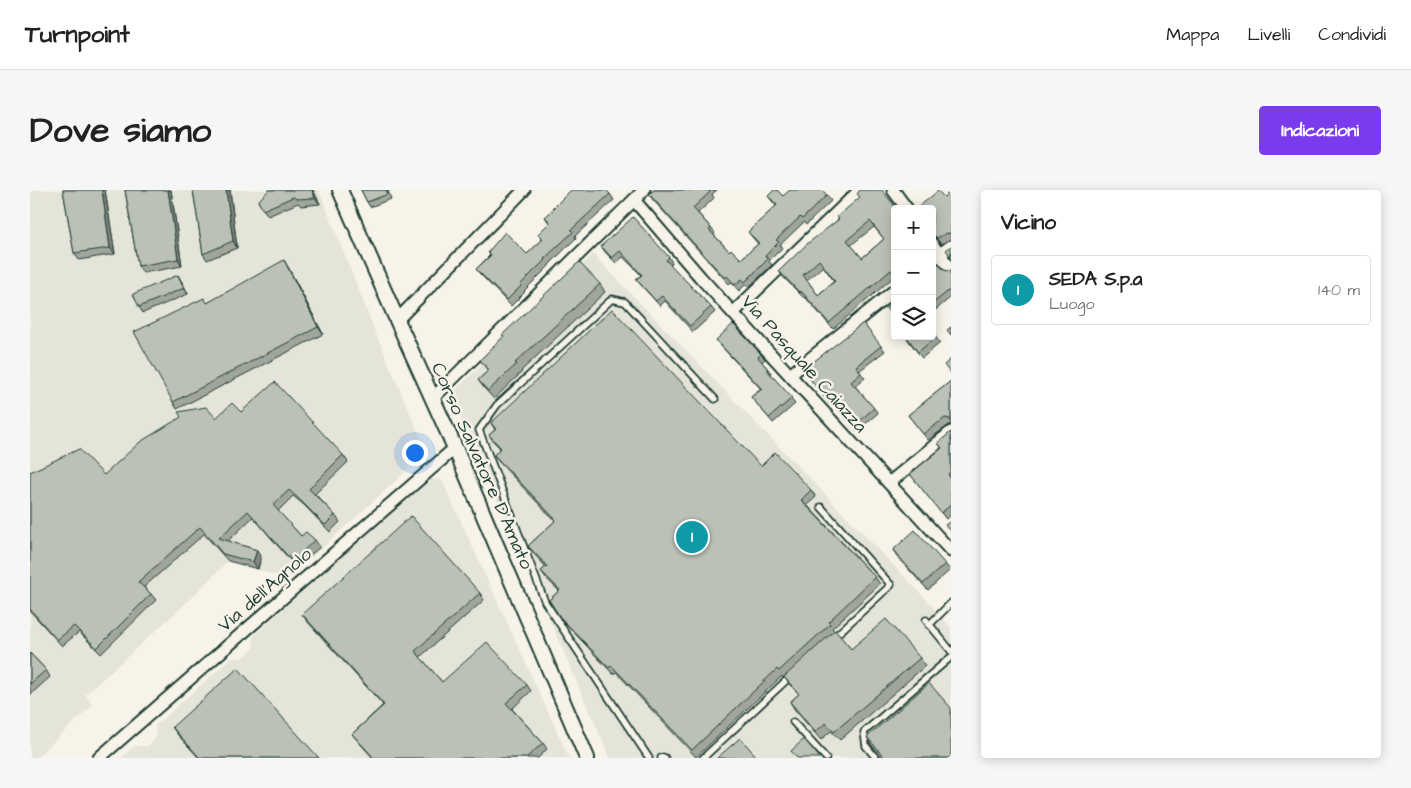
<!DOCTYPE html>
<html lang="it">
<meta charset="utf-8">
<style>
body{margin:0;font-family:"Architects Daughter",sans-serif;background:#f6f6f6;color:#222}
.controls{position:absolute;right:15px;top:15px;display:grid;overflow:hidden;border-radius:5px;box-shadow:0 2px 12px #0003}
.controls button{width:45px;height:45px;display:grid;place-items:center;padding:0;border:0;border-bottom:1px solid #e0e0e0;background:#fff;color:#222;font:25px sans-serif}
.you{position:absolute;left:384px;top:262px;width:18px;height:18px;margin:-12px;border:4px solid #fff;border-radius:50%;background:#1a73e8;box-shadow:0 0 0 8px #1a73e833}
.badge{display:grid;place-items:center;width:32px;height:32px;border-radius:50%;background:#7c3aed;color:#fff;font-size:16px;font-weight:700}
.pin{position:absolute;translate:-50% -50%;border:2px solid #fff;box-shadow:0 1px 5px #0006}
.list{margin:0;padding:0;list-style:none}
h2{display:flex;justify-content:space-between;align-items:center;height:65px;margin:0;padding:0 20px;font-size:21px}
h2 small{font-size:16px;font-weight:400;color:#767676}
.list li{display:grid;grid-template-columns:32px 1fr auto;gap:15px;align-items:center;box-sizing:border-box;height:70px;margin:0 10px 10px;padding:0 10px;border:1px solid #e0e0e0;border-radius:5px}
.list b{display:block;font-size:19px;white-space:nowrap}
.list p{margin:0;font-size:16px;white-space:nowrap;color:#767676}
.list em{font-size:16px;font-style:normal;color:#767676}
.icon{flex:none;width:28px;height:28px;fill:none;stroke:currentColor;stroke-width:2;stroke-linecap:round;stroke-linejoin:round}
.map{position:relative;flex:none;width:921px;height:568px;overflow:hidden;border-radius:5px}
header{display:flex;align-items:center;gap:30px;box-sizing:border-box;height:70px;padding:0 25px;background:#fff;border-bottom:1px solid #e0e0e0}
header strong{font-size:24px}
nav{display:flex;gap:28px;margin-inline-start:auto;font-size:18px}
.intro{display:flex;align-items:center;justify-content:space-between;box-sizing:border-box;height:120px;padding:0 30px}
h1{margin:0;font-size:35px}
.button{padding:12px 22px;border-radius:5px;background:#7c3aed;color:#fff;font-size:18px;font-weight:700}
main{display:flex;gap:30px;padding:0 30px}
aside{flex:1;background:#fff;border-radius:5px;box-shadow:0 2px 12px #0003}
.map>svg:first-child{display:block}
</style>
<header>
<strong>Turnpoint</strong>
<nav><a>Mappa</a><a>Livelli</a><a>Condividi</a></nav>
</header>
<div class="intro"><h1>Dove siamo</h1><a class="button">Indicazioni</a></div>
<main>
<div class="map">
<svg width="921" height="568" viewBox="0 0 921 568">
<rect width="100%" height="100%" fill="#f7f3e8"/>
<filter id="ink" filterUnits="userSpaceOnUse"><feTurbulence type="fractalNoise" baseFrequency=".02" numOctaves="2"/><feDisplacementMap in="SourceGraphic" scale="10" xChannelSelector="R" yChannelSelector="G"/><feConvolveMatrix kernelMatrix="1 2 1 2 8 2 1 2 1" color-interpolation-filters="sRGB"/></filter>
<g filter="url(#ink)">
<g fill="#e5e4d9">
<path d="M0 0H289L346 144 392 251V257L387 267 371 286 258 389 198 371 155 414 55 505 63 515 6 568H0Z"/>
<path d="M563 64 896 409 921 438V568H580L421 205Z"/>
<path d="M399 289 412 290 539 568H91L104 556H118L126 548 125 536 201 468H213L224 458 223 446Z"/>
</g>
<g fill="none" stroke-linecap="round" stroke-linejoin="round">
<defs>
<g id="service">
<path d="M791 317 861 395 803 448"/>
<path d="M896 430 921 461"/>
<path d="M899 435 921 413"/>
<path d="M763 532 796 568"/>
<path d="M619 568 515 412 449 240 467 215 582 109 595 112 685 209"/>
<path d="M631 568 633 567 635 568"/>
<path d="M673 568 761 486"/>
<path d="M846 568 836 556 834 542 921 467"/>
</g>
<g id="minor">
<path d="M863 0 877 19"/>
<path d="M604 10 671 88 921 361"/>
<path d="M902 54 921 79"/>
<path d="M902 70 921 56"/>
<path d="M703 123 830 0"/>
<path d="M367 130 494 0"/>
<path d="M760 185 865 100"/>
<path d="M402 209 614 0"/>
<path d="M859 293 921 242"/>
<path d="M69 568 425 258"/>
</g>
<path id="tertiary" d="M310 0 367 130 425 258 557 568"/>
</defs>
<use href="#service" stroke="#1f3d34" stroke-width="9"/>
<use href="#minor" stroke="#1f3d34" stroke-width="15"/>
<use href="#tertiary" stroke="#1f3d34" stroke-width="18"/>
<use href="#service" stroke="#f7f3e8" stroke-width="5.5"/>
<use href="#minor" stroke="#f7f3e8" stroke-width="11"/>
<use href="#tertiary" stroke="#f7f3e8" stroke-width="14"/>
</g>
<g fill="#a1a69d" stroke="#1f3d34" fill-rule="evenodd">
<path d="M33 0H75L85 64 49 70 44 63Z"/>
<path d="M95 0H141L152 76 113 83 108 76Z"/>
<path d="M163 0H200L207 58 177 70 173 64Z"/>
<path d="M239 0H283L290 14 271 16 268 13 238 26 228 11Z"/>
<path d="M331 0H361L358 1 361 9 340 17 337 12Z"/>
<path d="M624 0H687L682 4 684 8 668 23 681 38 685 43 684 45 699 61 711 69 728 54 718 42 746 16 738 6 797 5 801 11 776 35 774 32 750 55 752 58 739 71 742 75 719 97 716 94 709 101 701 92 699 94 623 10 619 4Z"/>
<path d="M921 1V49L911 54 905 47H902V19Z"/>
<path d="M580 4 584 10 545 46 546 48 519 75V76L494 101 495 102 481 116 450 84 446 79 460 65 458 62 497 64 512 50 508 44 519 33 515 27Z"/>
<path d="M830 7 865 19V86L803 139 775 107 774 108 753 87 749 81 809 29ZM844 37 854 49 832 68 821 55ZM793 76 804 91 788 105 777 90Z"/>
<path d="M571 56 639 67 642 73 640 75 681 117 685 122 663 142 635 111 630 116 610 94 606 89 611 85 593 67 586 73 575 62Z"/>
<path d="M902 70 914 80 918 81 921 80V107L902 123Z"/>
<path d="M258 77 293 144 147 219 143 212 177 113Z"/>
<path d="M152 92 158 104 113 123 109 117Z"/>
<path d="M570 94 575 102 491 181 492 182 464 209 454 198 448 190 458 181 450 170Z"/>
<path d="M902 142 910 153 892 168 875 146Z"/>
<path d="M686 150 731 164 735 169 732 172 738 179 742 184 741 185 765 214 743 233 721 207 731 199 690 155Z"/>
<path d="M851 156 855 161 829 181 835 188 825 196 848 223 827 241 802 213 800 214 777 185Z"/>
<path d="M921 191V235H919L898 250 878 225Z"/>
<path d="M211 222 313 265 318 272 285 304 305 325 310 332 300 342 274 315 263 306 248 321 271 346 285 350 290 357 266 377 223 327 198 351 227 360 231 367 228 379 198 371 174 344 114 397 121 404 126 410 71 464 49 442 32 456 0 421V282L74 285 186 228Z"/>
<path d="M461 233 731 276 781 300 786 307 777 315 845 387 850 394 802 438 821 459 890 468 895 476 810 550 801 541 791 550 765 520 760 512 769 504 760 495 754 487 753 488 752 486 666 567 586 482 583 484 535 433 519 410 529 401 516 388 511 381 516 377 503 363 498 356 525 331 468 271 464 265 470 258 464 252 459 245 465 240Z"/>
<path d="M921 242V325L916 329 880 284 912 259 908 253Z"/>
<path d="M863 360 915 374 920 380 898 400 867 367Z"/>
<path d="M450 403 454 410 390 467 412 492 497 495 501 501 482 519 513 553 517 559 508 568H343L327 550 322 544 353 515 276 430 272 424Z"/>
<path d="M0 463 16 480 20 487 0 505Z"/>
<path d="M142 537 289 568H169L147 544Z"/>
<path d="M837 547 921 568H853L842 556Z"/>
</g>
<g fill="#83877f" stroke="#1f3d34">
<path d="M72 0H75L85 64 80 58Z"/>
<path d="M138 0H141L152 76 148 69Z"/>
<path d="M196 0H200L207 58 203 51Z"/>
<path d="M282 0H283L290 14 285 8Z"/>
<path d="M254 70 258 77 293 144 288 137Z"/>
<path d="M148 85 152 92 158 104 154 98Z"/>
<path d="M227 360 231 367 228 379 223 372Z"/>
</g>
<g fill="#bbc1b6" stroke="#1f3d34" fill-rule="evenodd">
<path d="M33 0H72L80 58 44 63Z"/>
<path d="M95 0H138L148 69 108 76Z"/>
<path d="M163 0H196L203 51 173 64Z"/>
<path d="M239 0H282L285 8 267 9 263 7 233 20 228 11Z"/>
<path d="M331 0H356L358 4 337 12Z"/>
<path d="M541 0H576L580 4 541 40 543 42 514 69 515 70 490 95 491 96 477 110 446 79 461 65 458 62 475 42 497 64 513 49 508 44 520 32 515 27 524 19 523 18Z"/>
<path d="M624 0H678L680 2 663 18 681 38 679 40 699 61 701 59 711 69 729 53 718 42 747 15 738 6 744 0H747L753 6 760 0H792L797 5 772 29 770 27 746 50 749 52 735 66 738 69 715 92 712 89 705 95 697 86 695 88 619 4Z"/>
<path d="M830 0H852L867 19H865V85L861 80 799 133 771 101 770 103 749 81 777 54 809 29 807 27 830 7 827 4ZM840 31 854 49 832 68 817 50ZM789 70 805 91 788 105 773 85Z"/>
<path d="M908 1 914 7 921 1V44L917 43 907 48 902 43V19H886Z"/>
<path d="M603 27 639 67 636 70 681 117 660 136 632 106 626 111 606 89 612 85 590 61 582 68 571 56Z"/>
<path d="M921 56V67L916 60Z"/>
<path d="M904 69 914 80 918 81 921 80V99L902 114V70Z"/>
<path d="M254 70 288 137 143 212 104 142 174 108 177 113Z"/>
<path d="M549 72 570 94 485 173 487 174 458 201 448 190 459 180 450 170 474 146 472 145Z"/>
<path d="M148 85 154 98 109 117 103 104Z"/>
<path d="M865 111V130L856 118Z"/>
<path d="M582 119 731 276 745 262 781 300 771 310 845 387 798 432 800 434 749 481 747 479 662 560 581 475 579 478 530 427 519 410 530 400 511 381 517 376 498 356 526 330 464 265 471 258 459 245 466 239 461 233Z"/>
<path d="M833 133 851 156 826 176 831 183 821 192 844 218 824 236 799 208 797 210 773 180Z"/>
<path d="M703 134 731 164 728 167 738 179 737 180 762 208 739 228 721 207 732 199 686 150Z"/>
<path d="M921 137V145L917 140Z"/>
<path d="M902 142 906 147 888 162 876 146H902Z"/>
<path d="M921 169V184L914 175Z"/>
<path d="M921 191V231L920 229 915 228 893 244 878 225Z"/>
<path d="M245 192 313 265 279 299 305 325 295 335 269 309 259 300 243 315 271 346 276 342 285 350 262 371 218 321 189 348 227 360 223 372 193 364 170 337 108 392 121 404 67 458 44 436 27 450 0 419V282L49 259 74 285 110 252 151 227 148 222 176 217 186 228 202 213 211 222Z"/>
<path d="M921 242V282L918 284 921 289V315L911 323 880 284 912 258 908 253Z"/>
<path d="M381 326 450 403 385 461 412 492 457 452 497 495 476 513 513 553 496 568H344L322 544 354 515 272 424Z"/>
<path d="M921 331V342L915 335Z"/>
<path d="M885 340 915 374 893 394 863 360Z"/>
<path d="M856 429 890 468 804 542 796 533 785 542 760 512 769 504 754 487 805 440 821 459Z"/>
<path d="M0 463 16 480 0 494Z"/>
<path d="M208 478 289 568H170L142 537Z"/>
<path d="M899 493 921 518V568H855L837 547Z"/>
<path d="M710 548 728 568H687Z"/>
<path d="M774 549 790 568H767L761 561Z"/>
</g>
</g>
<g text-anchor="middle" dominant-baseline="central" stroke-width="5" stroke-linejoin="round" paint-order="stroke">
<g font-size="19" fill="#1f3d34" stroke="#f7f3e8">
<text transform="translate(774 174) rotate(48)">Via Pasquale Caiazza</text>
<text transform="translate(452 276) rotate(66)">Corso Salvatore D'Amato</text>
<text transform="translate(235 400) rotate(-41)">Via dell'Agnolo</text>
</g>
</g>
</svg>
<div class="controls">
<button>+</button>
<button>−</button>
<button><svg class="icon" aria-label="layers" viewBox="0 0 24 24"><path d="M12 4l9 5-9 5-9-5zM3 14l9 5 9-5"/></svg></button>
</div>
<div class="you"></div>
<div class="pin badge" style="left:662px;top:347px;background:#0f9aa8">1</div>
</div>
<aside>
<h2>Vicino<small></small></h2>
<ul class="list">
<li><span class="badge" style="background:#0f9aa8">1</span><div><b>SEDA S.p.a</b><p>Luogo</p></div><em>140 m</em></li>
</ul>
</aside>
</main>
